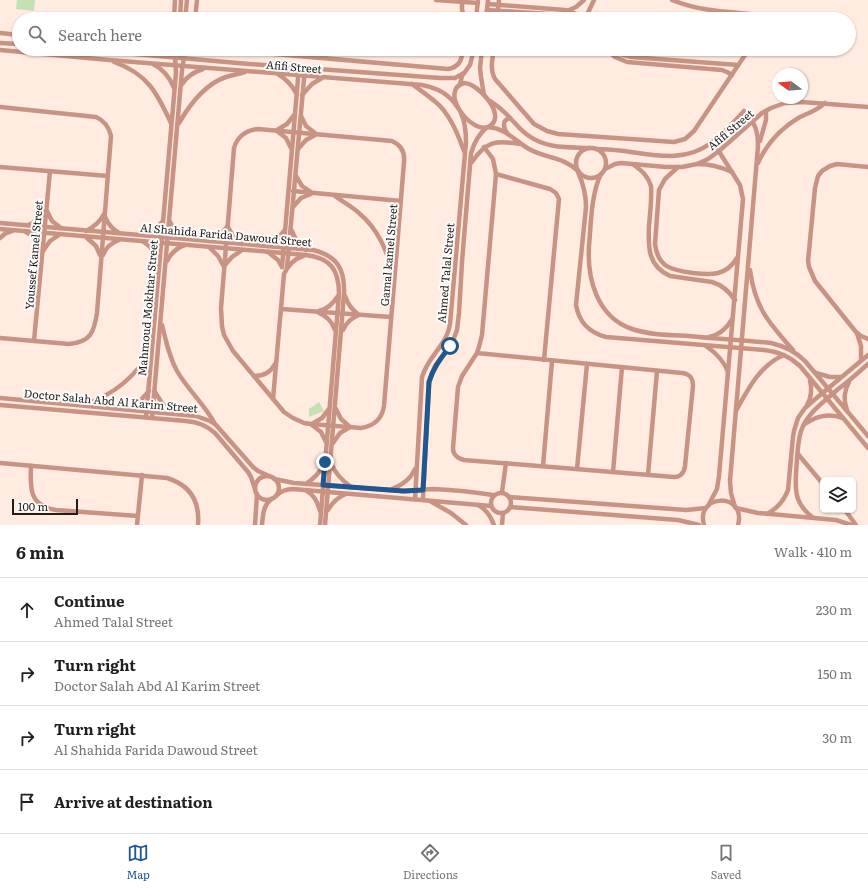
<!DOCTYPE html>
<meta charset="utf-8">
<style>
body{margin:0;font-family:Literata,serif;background:#f6f6f6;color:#202124}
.controls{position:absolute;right:12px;bottom:12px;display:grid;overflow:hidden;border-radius:6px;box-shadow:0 1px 3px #0004}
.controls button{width:36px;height:36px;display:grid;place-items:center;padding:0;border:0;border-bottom:1px solid #e0e0e0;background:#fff;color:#202124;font:20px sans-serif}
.compass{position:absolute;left:772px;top:68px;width:36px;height:36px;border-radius:50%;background:#fff;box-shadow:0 1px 3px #0004;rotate:286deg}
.scale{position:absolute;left:12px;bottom:10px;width:66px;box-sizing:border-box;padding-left:4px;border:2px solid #231c18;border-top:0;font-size:11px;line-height:14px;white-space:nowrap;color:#231c18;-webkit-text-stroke:3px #fcfcfc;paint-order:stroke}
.stop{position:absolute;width:12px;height:12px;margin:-9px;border:3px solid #1e588f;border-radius:50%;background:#fff}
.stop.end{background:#1e588f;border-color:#fff;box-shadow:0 1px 4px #0008}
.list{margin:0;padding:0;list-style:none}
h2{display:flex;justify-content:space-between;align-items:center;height:52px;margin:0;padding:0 16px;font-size:17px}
h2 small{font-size:13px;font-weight:400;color:#757577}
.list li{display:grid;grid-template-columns:26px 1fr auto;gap:12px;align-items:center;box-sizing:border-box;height:64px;padding:0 16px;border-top:1px solid #e0e0e0}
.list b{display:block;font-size:15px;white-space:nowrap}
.list p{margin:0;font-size:13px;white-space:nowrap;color:#757577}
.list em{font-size:13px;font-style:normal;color:#757577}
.icon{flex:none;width:22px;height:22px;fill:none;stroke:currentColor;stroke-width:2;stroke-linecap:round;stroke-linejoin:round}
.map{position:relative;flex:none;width:868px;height:525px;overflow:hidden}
.search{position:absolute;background:#fff;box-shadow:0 1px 3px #0004;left:12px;right:12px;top:12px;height:44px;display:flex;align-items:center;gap:10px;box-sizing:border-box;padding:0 14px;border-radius:22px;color:#757577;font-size:15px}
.sheet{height:308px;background:#fff}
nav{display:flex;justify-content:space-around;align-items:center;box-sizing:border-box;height:56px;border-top:1px solid #e0e0e0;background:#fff;font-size:11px;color:#757577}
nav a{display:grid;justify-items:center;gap:2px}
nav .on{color:#1e588f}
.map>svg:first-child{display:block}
</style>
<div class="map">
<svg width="868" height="525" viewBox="0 0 868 525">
<rect width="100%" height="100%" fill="#ffebdf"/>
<g fill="#c5e0b6">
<path d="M17 0H35L34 11 16 9Z"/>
<path d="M319 402 324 411 309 417V409Z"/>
</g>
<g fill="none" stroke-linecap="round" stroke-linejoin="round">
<g stroke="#c99384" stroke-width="4.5">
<path d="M436 0 478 3"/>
<path d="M462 0V9L464 19"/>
<path d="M672 0C701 12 732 12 762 15L765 17 766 19"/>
<path d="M488 4 565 10 574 13 585 19"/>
<path d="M487 10 564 15 575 19"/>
<path d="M567 11 576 7 584 0"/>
<path d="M174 19 175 0"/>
<path d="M180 19 181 0"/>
<path d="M185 19 187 0"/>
<path d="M195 19 197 0"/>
<path d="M476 19 478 0"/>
<path d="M486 19 488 0"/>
<path d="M497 19 499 0"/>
<path d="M585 19 594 0"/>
<path d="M0 33 19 35"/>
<path d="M0 43 19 44"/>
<path d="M78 49 249 64 440 78H455L464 73"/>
<path d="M218 49 448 69C460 67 462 59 463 49"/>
<path d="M482 49 480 68 481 77 484 95"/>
<path d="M494 49C492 60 490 70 495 79L534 124 547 131 558 134 674 142 685 139 694 131 749 49"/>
<path d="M606 49 615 57 627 62 722 70 727 72 732 75"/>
<path d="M613 49 620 54 631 57 738 65"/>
<path d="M0 50 109 60 422 85C438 88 449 94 458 108"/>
<path d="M114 62C148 74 157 93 171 123"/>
<path d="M153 64C163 69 170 78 174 88"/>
<path d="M278 74C286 79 292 85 296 93"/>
<path d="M464 83C479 83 509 118 488 127 471 134 438 91 464 83Z"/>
<path d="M182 84C187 76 194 72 203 69"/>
<path d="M412 84C421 91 432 98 440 106 452 119 458 135 464 151"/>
<path d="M460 84 462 76 470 65 474 49"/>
<path d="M302 95 312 84 322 78"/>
<path d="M490 101C498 106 505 112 511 119 517 125 522 132 529 136 547 149 569 147 590 148"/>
<path d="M0 107 96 117C105 121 109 127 111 136L97 313C94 332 91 342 69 344L0 338"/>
<path d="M301 116 306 126 315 133"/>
<path d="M179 123C190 104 205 84 226 77 232 75 239 74 245 72"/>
<path d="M488 127C506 128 515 141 529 149 547 159 562 156 578 171"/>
<path d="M258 129 392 141C401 145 405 152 404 162L384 406C382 419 374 426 361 428L311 424 304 423 293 418 284 412 233 351 224 335 222 326 221 308 234 148C237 137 246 130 258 129Z"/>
<path d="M277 130 287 124 295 114"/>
<path d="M277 131 286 138 291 148"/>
<path d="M507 133C503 127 502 120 510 118"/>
<path d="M760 141 766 120V111"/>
<circle cx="591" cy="163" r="15"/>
<path d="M298 149 306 140 315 135"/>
<path d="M596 149C606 149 615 150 624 151 655 155 684 163 711 143 724 134 734 122 744 111 755 123 758 130 758 146L730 481 731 493 735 507"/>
<path d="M472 162C486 141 496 140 520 144"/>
<path d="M758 163C767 143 781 128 800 117 809 113 818 110 825 103"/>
<path d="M698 164C710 164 721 167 732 172"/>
<path d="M634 165C642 171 648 176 651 186 652 199 650 213 649 226 648 248 648 266 670 276L712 282C722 285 729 291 735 300"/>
<path d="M0 167 108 176"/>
<path d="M678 167 665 179 659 190 655 244C658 268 672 270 693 273 712 275 726 276 737 258"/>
<path d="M868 167 837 164 830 166 822 171 818 176 815 188 809 251 808 260 809 267 815 281 856 332 861 336 868 339"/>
<path d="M605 169 615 164 621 163 666 167H682L697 164 708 159 719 151 762 113 771 108 785 103 802 102 868 107"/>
<path d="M578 172C583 183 586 194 586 207L576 305C579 322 588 332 606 337L764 350C779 352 789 356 800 366L868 448"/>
<path d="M496 174 550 189 556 193 559 199 544 360"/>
<path d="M601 174C591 194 591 224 589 246 587 279 597 317 632 329 650 335 670 335 689 336 716 339 744 340 771 343 784 346 795 351 805 361L868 436"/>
<path d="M296 176 302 186 311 192"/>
<path d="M293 191 401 201"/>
<path d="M335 196C343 202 353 207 360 214 379 230 386 251 394 273"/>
<path d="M293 207 301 198 311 194"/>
<path d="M47 211 52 221 61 228"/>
<path d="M105 217C108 224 112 229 119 233"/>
<path d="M170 222 174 229 185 238"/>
<path d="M0 223 313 250C338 256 345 270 344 294L325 525"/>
<path d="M28 225C36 222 41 218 45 211"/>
<path d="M228 227 233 236 242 244"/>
<path d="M0 229 306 255C330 258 339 269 339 294L320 525"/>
<path d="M86 231C94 227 100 222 104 214"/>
<path d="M292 231 296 240 306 250"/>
<path d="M26 232C34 236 39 242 42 250"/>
<path d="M145 235 153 232 162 222"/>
<path d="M0 238 6 233 12 231"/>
<path d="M87 238 96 246 100 255"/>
<path d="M210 241 220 235 227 227"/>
<path d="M144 242C152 247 156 253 159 261"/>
<path d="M268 246 277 240 284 231"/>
<path d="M210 248 218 256 223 265"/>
<path d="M43 251 50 241 59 235"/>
<path d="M268 252 278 260 282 267"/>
<path d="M103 255C106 247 111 243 119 240"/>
<path d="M167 261C171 253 176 248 185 245"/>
<path d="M224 266 232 257 242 250"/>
<path d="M282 267 299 67"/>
<path d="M287 268 305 68"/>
<path d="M750 270C755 308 769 323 793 350"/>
<path d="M281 309 391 317"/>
<path d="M319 311C328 309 333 304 338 296"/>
<path d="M319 313C327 316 332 322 335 330"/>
<path d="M162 325C166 341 169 357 177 371 188 390 205 405 215 424"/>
<path d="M343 330C346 323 351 318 359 315 352 310 348 305 345 296"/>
<path d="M857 333 861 346V360"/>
<path d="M709 337C719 335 727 328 732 319"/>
<path d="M34 341 50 171"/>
<path d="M706 346C716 353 724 361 728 372"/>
<path d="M477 353 462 376 458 387 453 448C453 455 457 458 464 460L674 477C681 477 684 473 685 466L693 386C693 378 690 374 682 373L477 353 479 347 482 335 496 174 493 159 484 147"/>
<path d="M816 373 830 377H841"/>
<path d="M254 376C264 376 271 372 275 364"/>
<path d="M155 392 162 403 172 413"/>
<path d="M0 398 196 416 210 421 216 425 253 467 258 471 269 476"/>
<path d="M273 399 284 274C288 265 294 259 303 256"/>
<path d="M86 404C115 394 136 376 151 350"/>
<path d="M0 405 186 421C198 422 206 425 215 433L248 472 251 477 255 489"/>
<path d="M807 405C812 397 812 389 810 380"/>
<path d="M128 409 140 401 149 391"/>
<path d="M847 410C843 400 844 391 849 382"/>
<path d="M736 411C748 389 760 365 784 355"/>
<path d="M146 417 176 73 175 57 177 49"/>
<path d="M152 418 182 70 184 58V49"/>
<path d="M312 424 322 418 329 409"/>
<path d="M805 424C817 416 828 413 843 418"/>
<path d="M312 425 321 432 326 442"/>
<path d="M333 443 340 433 350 427 341 419 336 409"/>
<path d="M798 454 823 484"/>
<path d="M0 463 167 478C190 485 200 501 198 525"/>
<path d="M332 465C336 475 343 481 351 487"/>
<path d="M31 466C30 488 29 506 56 510L138 516"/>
<path d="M543 466 552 361"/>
<path d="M577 469 587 364"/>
<path d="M613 472 622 367"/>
<path d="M648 475 657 371"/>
<circle cx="267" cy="488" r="12"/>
<path d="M274 479 294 483 403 491C413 492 424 489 434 489 454 490 474 492 493 495"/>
<path d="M306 484C313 479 319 474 323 466"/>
<path d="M392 489C402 485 411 479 415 469"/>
<path d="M307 491C314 495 318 503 320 511"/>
<path d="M502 492 506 463"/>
<circle cx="501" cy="503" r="10"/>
<path d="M276 496C281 491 286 489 293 489L491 506"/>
<path d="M509 497 686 510 706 508"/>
<path d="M415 499 422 377C427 361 435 355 443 342 447 336 449 330 450 324L466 142C466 132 465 122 461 113"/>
<path d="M423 499 429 382 435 366 450 346 454 338 457 330 459 313 462 262 471 153C474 143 478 135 486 128"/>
<path d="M430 501 451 513 466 525"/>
<path d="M478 505C486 509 491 517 494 525"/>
<path d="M708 506 717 489 719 476 743 199 740 185 713 142"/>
<path d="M510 507 678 520 699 525"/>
<path d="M736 508 758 513 836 520 851 525"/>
<path d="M328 510C332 503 338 497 346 494"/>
<path d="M845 510 856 525"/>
<path d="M767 514C778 508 784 501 788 490L793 437 794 431 798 418 805 408 813 401 868 355"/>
<path d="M812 517C796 504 795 493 796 474 797 460 797 444 801 431 807 413 824 402 837 390 848 382 858 373 868 364"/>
<path d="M137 525 142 475"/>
<path d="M255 525 257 494"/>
<path d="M262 525C263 515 263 506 271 499"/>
<path d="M502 525 503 513"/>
<path d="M704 525C695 493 747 492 738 525"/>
</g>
</g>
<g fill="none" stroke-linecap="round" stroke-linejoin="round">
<path stroke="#1e588f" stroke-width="5" d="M325 462 323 485 403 491 423 490 429 382C433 368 441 358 450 346"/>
</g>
<g text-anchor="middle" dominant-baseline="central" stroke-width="4" stroke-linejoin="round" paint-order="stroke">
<g font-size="11" fill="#231c18" stroke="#fcfcfc">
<text transform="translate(294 66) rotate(5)">Afifi Street</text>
<text transform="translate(730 129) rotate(-40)">Afifi Street</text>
<text transform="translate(226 234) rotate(5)">Al Shahida Farida Dawoud Street</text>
<text transform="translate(33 255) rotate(-85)">Youssef Kamel Street</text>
<text transform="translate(388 255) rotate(-85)">Gamal kamel Street</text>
<text transform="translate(445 273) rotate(-85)">Ahmed Talal Street</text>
<text transform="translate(147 308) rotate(-85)">Mahmoud Mokhtar Street</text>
<text transform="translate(111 400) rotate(5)">Doctor Salah Abd Al Karim Street</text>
</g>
</g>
</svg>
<div class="controls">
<button><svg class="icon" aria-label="layers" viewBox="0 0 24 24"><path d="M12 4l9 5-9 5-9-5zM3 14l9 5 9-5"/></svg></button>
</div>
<svg class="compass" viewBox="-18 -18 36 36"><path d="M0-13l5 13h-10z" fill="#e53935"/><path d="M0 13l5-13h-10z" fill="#757577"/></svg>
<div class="scale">100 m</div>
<div class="stop" style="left:450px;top:346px"></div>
<div class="stop end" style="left:325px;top:462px"></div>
<div class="search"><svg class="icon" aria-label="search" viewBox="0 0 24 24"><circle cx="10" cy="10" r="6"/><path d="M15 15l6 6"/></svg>Search here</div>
</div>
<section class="sheet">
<h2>6 min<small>Walk · 410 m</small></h2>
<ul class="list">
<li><svg class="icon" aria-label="ahead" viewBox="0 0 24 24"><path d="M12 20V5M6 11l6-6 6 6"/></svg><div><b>Continue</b><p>Ahmed Talal Street</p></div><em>230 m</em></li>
<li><svg class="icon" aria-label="right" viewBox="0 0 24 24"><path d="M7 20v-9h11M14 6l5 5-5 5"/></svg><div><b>Turn right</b><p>Doctor Salah Abd Al Karim Street</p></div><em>150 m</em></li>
<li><svg class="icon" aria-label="right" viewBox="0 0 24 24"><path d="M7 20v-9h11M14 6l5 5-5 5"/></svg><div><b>Turn right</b><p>Al Shahida Farida Dawoud Street</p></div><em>30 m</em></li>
<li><svg class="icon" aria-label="arrive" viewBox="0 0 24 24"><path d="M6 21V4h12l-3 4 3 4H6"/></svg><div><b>Arrive at destination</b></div></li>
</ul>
</section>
<nav>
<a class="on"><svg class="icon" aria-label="map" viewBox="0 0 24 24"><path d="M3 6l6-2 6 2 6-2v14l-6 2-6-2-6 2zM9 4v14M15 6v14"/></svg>Map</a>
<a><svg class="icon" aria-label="directions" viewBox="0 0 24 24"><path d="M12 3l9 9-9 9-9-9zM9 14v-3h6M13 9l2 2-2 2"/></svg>Directions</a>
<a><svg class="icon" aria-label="saved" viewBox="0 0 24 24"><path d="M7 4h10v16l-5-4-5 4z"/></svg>Saved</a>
</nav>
